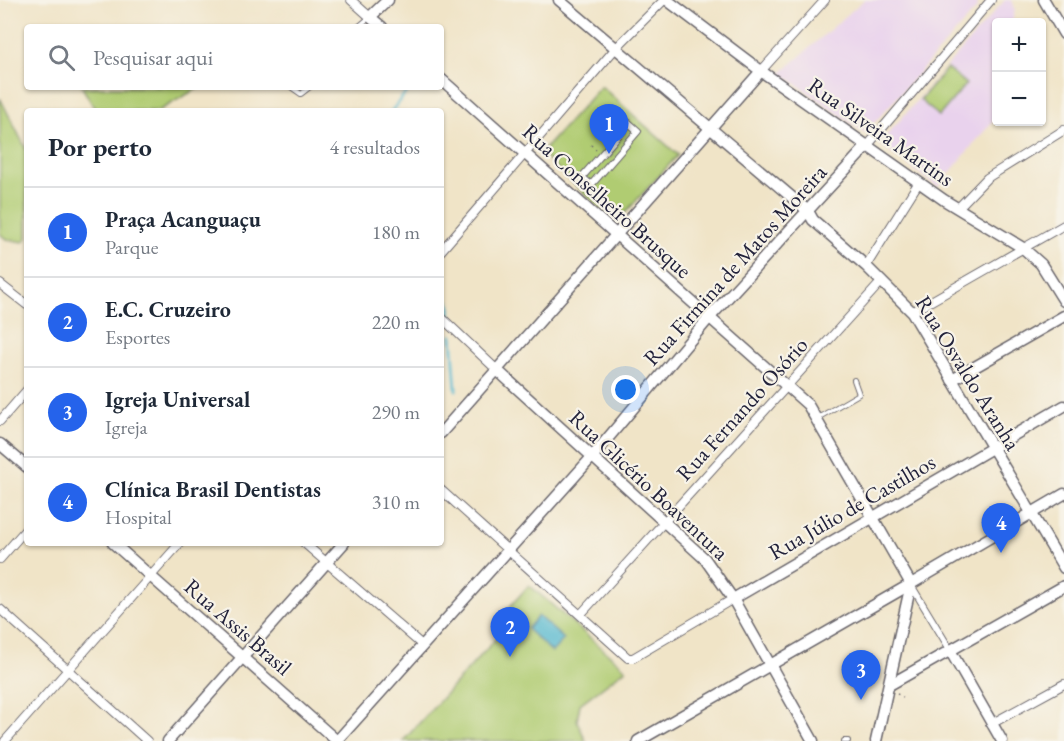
<!DOCTYPE html>
<html lang="pt">
<meta charset="utf-8">
<style>
body{margin:0;font-family:"EB Garamond",serif;background:#f6f6f7;color:#1f2937}
.controls{position:absolute;right:18px;top:18px;display:grid;overflow:hidden;border-radius:6px;box-shadow:0 2px 4px #0004}
.controls button{width:54px;height:54px;display:grid;place-items:center;padding:0;border:0;border-bottom:2px solid #e0e1e3;background:#fff;color:#1f2937;font:30px sans-serif}
.you{position:absolute;left:626px;top:390px;width:21px;height:21px;margin:-15px;border:4px solid #fff;border-radius:50%;background:#1a73e8;box-shadow:0 0 0 9px #1a73e833}
.badge{display:grid;place-items:center;width:39px;height:39px;border-radius:50%;background:#2563eb;color:#fff;font-size:20px;font-weight:700}
.pin{position:absolute;translate:-50% -50px;filter:drop-shadow(0 2px 3px #0008)}
.pin::after{content:'';position:absolute;top:32px;width:21px;height:18px;background:inherit;clip-path:polygon(0 0,100% 0,50% 100%)}
.list{margin:0;padding:0;list-style:none}
h2{display:flex;justify-content:space-between;align-items:center;height:78px;margin:0;padding:0 24px;font-size:26px}
h2 small{font-size:20px;font-weight:400;color:#747a83}
.list li{display:grid;grid-template-columns:39px 1fr auto;gap:18px;align-items:center;box-sizing:border-box;height:90px;padding:0 24px;border-top:2px solid #e0e1e3}
.list b{display:block;font-size:22px;white-space:nowrap}
.list p{margin:0;font-size:20px;white-space:nowrap;color:#747a83}
.list em{font-size:20px;font-style:normal;color:#747a83}
.icon{flex:none;width:33px;height:33px;fill:none;stroke:currentColor;stroke-width:2;stroke-linecap:round;stroke-linejoin:round}
.map{position:relative;flex:none;width:1064px;height:741px;overflow:hidden}
.search{position:absolute;background:#fff;box-shadow:0 2px 4px #0004;left:24px;top:24px;width:420px;height:66px;display:flex;align-items:center;gap:15px;box-sizing:border-box;padding:0 21px;border-radius:6px;color:#747a83;font-size:22px}
.panel{position:absolute;background:#fff;box-shadow:0 2px 4px #0004;left:24px;top:108px;width:420px;height:438px;border-radius:6px}
.map>svg:first-child{display:block}
</style>
<div class="map">
<svg width="1064" height="741" viewBox="0 0 1064 741">
<rect width="100%" height="100%" fill="#f7f3e8"/>
<filter id="ink" filterUnits="userSpaceOnUse"><feTurbulence type="fractalNoise" baseFrequency=".0167" numOctaves="2"/><feDisplacementMap in="SourceGraphic" scale="12" xChannelSelector="R" yChannelSelector="G"/><feConvolveMatrix kernelMatrix="1 2 1 2 8 2 1 2 1" color-interpolation-filters="sRGB"/></filter>
<filter id="wash" filterUnits="userSpaceOnUse"><feTurbulence type="fractalNoise" baseFrequency=".008" numOctaves="4" result="noise"/><feDisplacementMap in="SourceGraphic" scale="24" xChannelSelector="R" yChannelSelector="G"/><feGaussianBlur stdDeviation="1.35" result="paint"/><feColorMatrix in="noise" values="0 0 0 0 0 0 0 0 0 0 0 0 0 0 0 0 0 1.4 0 .05"/><feComposite in="paint" operator="in"/></filter>
<g filter="url(#wash)">
<rect width="100%" height="100%" fill="#f0e4c7"/>
<g fill="#e9d2ed">
<path d="M864 0H978L977 8 865 133 781 73Z"/>
<path d="M1005 0H1011L1015 9 1012 22H996V117L938 187 879 144Z"/>
</g>
<g fill="#b0cc72" stroke="#697756" stroke-width="1.5">
<path d="M947 68 966 84 939 116 920 100Z"/>
<path d="M601 86 678 155 616 223 541 153Z"/>
<path d="M82 87H200L158 111H96Z"/>
<path d="M0 98 27 151V238L23 242 6 239 0 234Z"/>
<path d="M529 585 626 669 580 704 577 721 586 741H403L514 619 506 611Z"/>
</g>
<path fill="#51b7cf" stroke="#3a6c85" stroke-width="1.5" d="M538 616 564 639 552 652 527 629Z"/>
<g fill="none" stroke-linecap="round" stroke-linejoin="round">
<g stroke="#51b7cf" stroke-width="3">
<path d="M392 111 410 87"/>
<path d="M441 290 450 305V317"/>
<path d="M452 336 456 390"/>
</g>
</g>
</g>
<g filter="url(#ink)">
<g fill="none" stroke-linecap="round" stroke-linejoin="round">
<defs>
<g id="service">
<path d="M358 27 370 17"/>
<path d="M291 87 301 94 310 87"/>
<path d="M816 419 859 394 854 380"/>
<path d="M844 741H848"/>
</g>
<g id="pedestrian">
<path d="M629 123 638 131 591 185 582 177Z"/>
<path d="M911 585 951 651"/>
</g>
<g id="minor">
<path d="M351 0 370 17"/>
<path d="M761 71 825 0"/>
<path d="M868 145 991 0"/>
<path d="M958 208 987 178 1064 130"/>
<path d="M441 251 615 49 664 0"/>
<path d="M866 266 919 182"/>
<path d="M0 284 27 305"/>
<path d="M912 312 1064 225"/>
<path d="M441 317 497 370"/>
<path d="M0 421 27 390"/>
<path d="M441 490 628 658H633L733 599"/>
<path d="M304 543 422 645"/>
<path d="M0 559 27 528"/>
<path d="M0 609 147 741"/>
<path d="M581 614 882 281"/>
<path d="M991 724 1064 684"/>
<path d="M5 741 180 543"/>
</g>
<g id="tertiary">
<path d="M559 0 808 211 813 220 866 266 912 312 1064 568"/>
<path d="M667 0 761 71 944 200 1023 248 1041 264 1064 301"/>
<path d="M1044 0 1064 34"/>
<path d="M382 27 370 17 388 0"/>
<path d="M441 79 808 405 911 584 638 741"/>
<path d="M497 370 705 559 733 599 813 741"/>
<path d="M952 380 1064 316"/>
<path d="M441 433 761 71"/>
<path d="M0 444 27 467"/>
<path d="M113 543 337 741"/>
<path d="M733 599 1064 406"/>
<path d="M951 652 1002 741"/>
<path d="M168 741 344 543"/>
<path d="M337 741 592 457 709 318 868 145"/>
</g>
<g id="secondary">
<path d="M891 684 1064 586"/>
<path d="M876 741 911 584 1064 494"/>
</g>
</defs>
<use href="#service" stroke="#6a666c" stroke-width="6"/>
<use href="#pedestrian" stroke="#6a666c" stroke-width="8"/>
<use href="#minor" stroke="#6a666c" stroke-width="10"/>
<use href="#tertiary" stroke="#6a666c" stroke-width="13"/>
<use href="#secondary" stroke="#6a666c" stroke-width="13"/>
<g stroke="#6a666c" stroke-width="1.5" stroke-dasharray="1.5 4.5" stroke-linecap="butt">
<path d="M591 145 596 150"/>
<path d="M897 694 903 697"/>
</g>
<use href="#service" stroke="#fff" stroke-width="4"/>
<use href="#pedestrian" stroke="#fff" stroke-width="6"/>
<use href="#minor" stroke="#fff" stroke-width="8"/>
<use href="#tertiary" stroke="#fff" stroke-width="10"/>
<use href="#secondary" stroke="#fff" stroke-width="10"/>
</g>
</g>
<g text-anchor="middle" dominant-baseline="central" stroke-width="4.5" stroke-linejoin="round" paint-order="stroke">
<g font-size="22" fill="#22223b" stroke="#f7f3e8">
<text transform="translate(881 132) rotate(35)">Rua Silveira Martins</text>
<text transform="translate(607 201) rotate(42)">Rua Conselheiro Brusque</text>
<text transform="translate(735 265) rotate(-48)">Rua Firmina de Matos Moreira</text>
<text transform="translate(968 373) rotate(58)">Rua Osvaldo Aranha</text>
<text transform="translate(742 409) rotate(-48)">Rua Fernando Osório</text>
<text transform="translate(649 485) rotate(43)">Rua Glicério Boaventura</text>
<text transform="translate(852 507) rotate(-30)">Rua Júlio de Castilhos</text>
<text transform="translate(238 627) rotate(41)">Rua Assis Brasil</text>
</g>
</g>
</svg>
<div class="controls">
<button>+</button>
<button>−</button>
</div>
<div class="you"></div>
<div class="pin badge" style="left:609px;top:154px">1</div>
<div class="pin badge" style="left:510px;top:657px">2</div>
<div class="pin badge" style="left:861px;top:700px">3</div>
<div class="pin badge" style="left:1001px;top:553px">4</div>
<div class="search"><svg class="icon" aria-label="search" viewBox="0 0 24 24"><circle cx="10" cy="10" r="6"/><path d="M15 15l6 6"/></svg>Pesquisar aqui</div>
<section class="panel">
<h2>Por perto<small>4 resultados</small></h2>
<ul class="list">
<li><span class="badge">1</span><div><b>Praça Acanguaçu</b><p>Parque</p></div><em>180 m</em></li>
<li><span class="badge">2</span><div><b>E.C. Cruzeiro</b><p>Esportes</p></div><em>220 m</em></li>
<li><span class="badge">3</span><div><b>Igreja Universal</b><p>Igreja</p></div><em>290 m</em></li>
<li><span class="badge">4</span><div><b>Clínica Brasil Dentistas</b><p>Hospital</p></div><em>310 m</em></li>
</ul>
</section>
</div>
